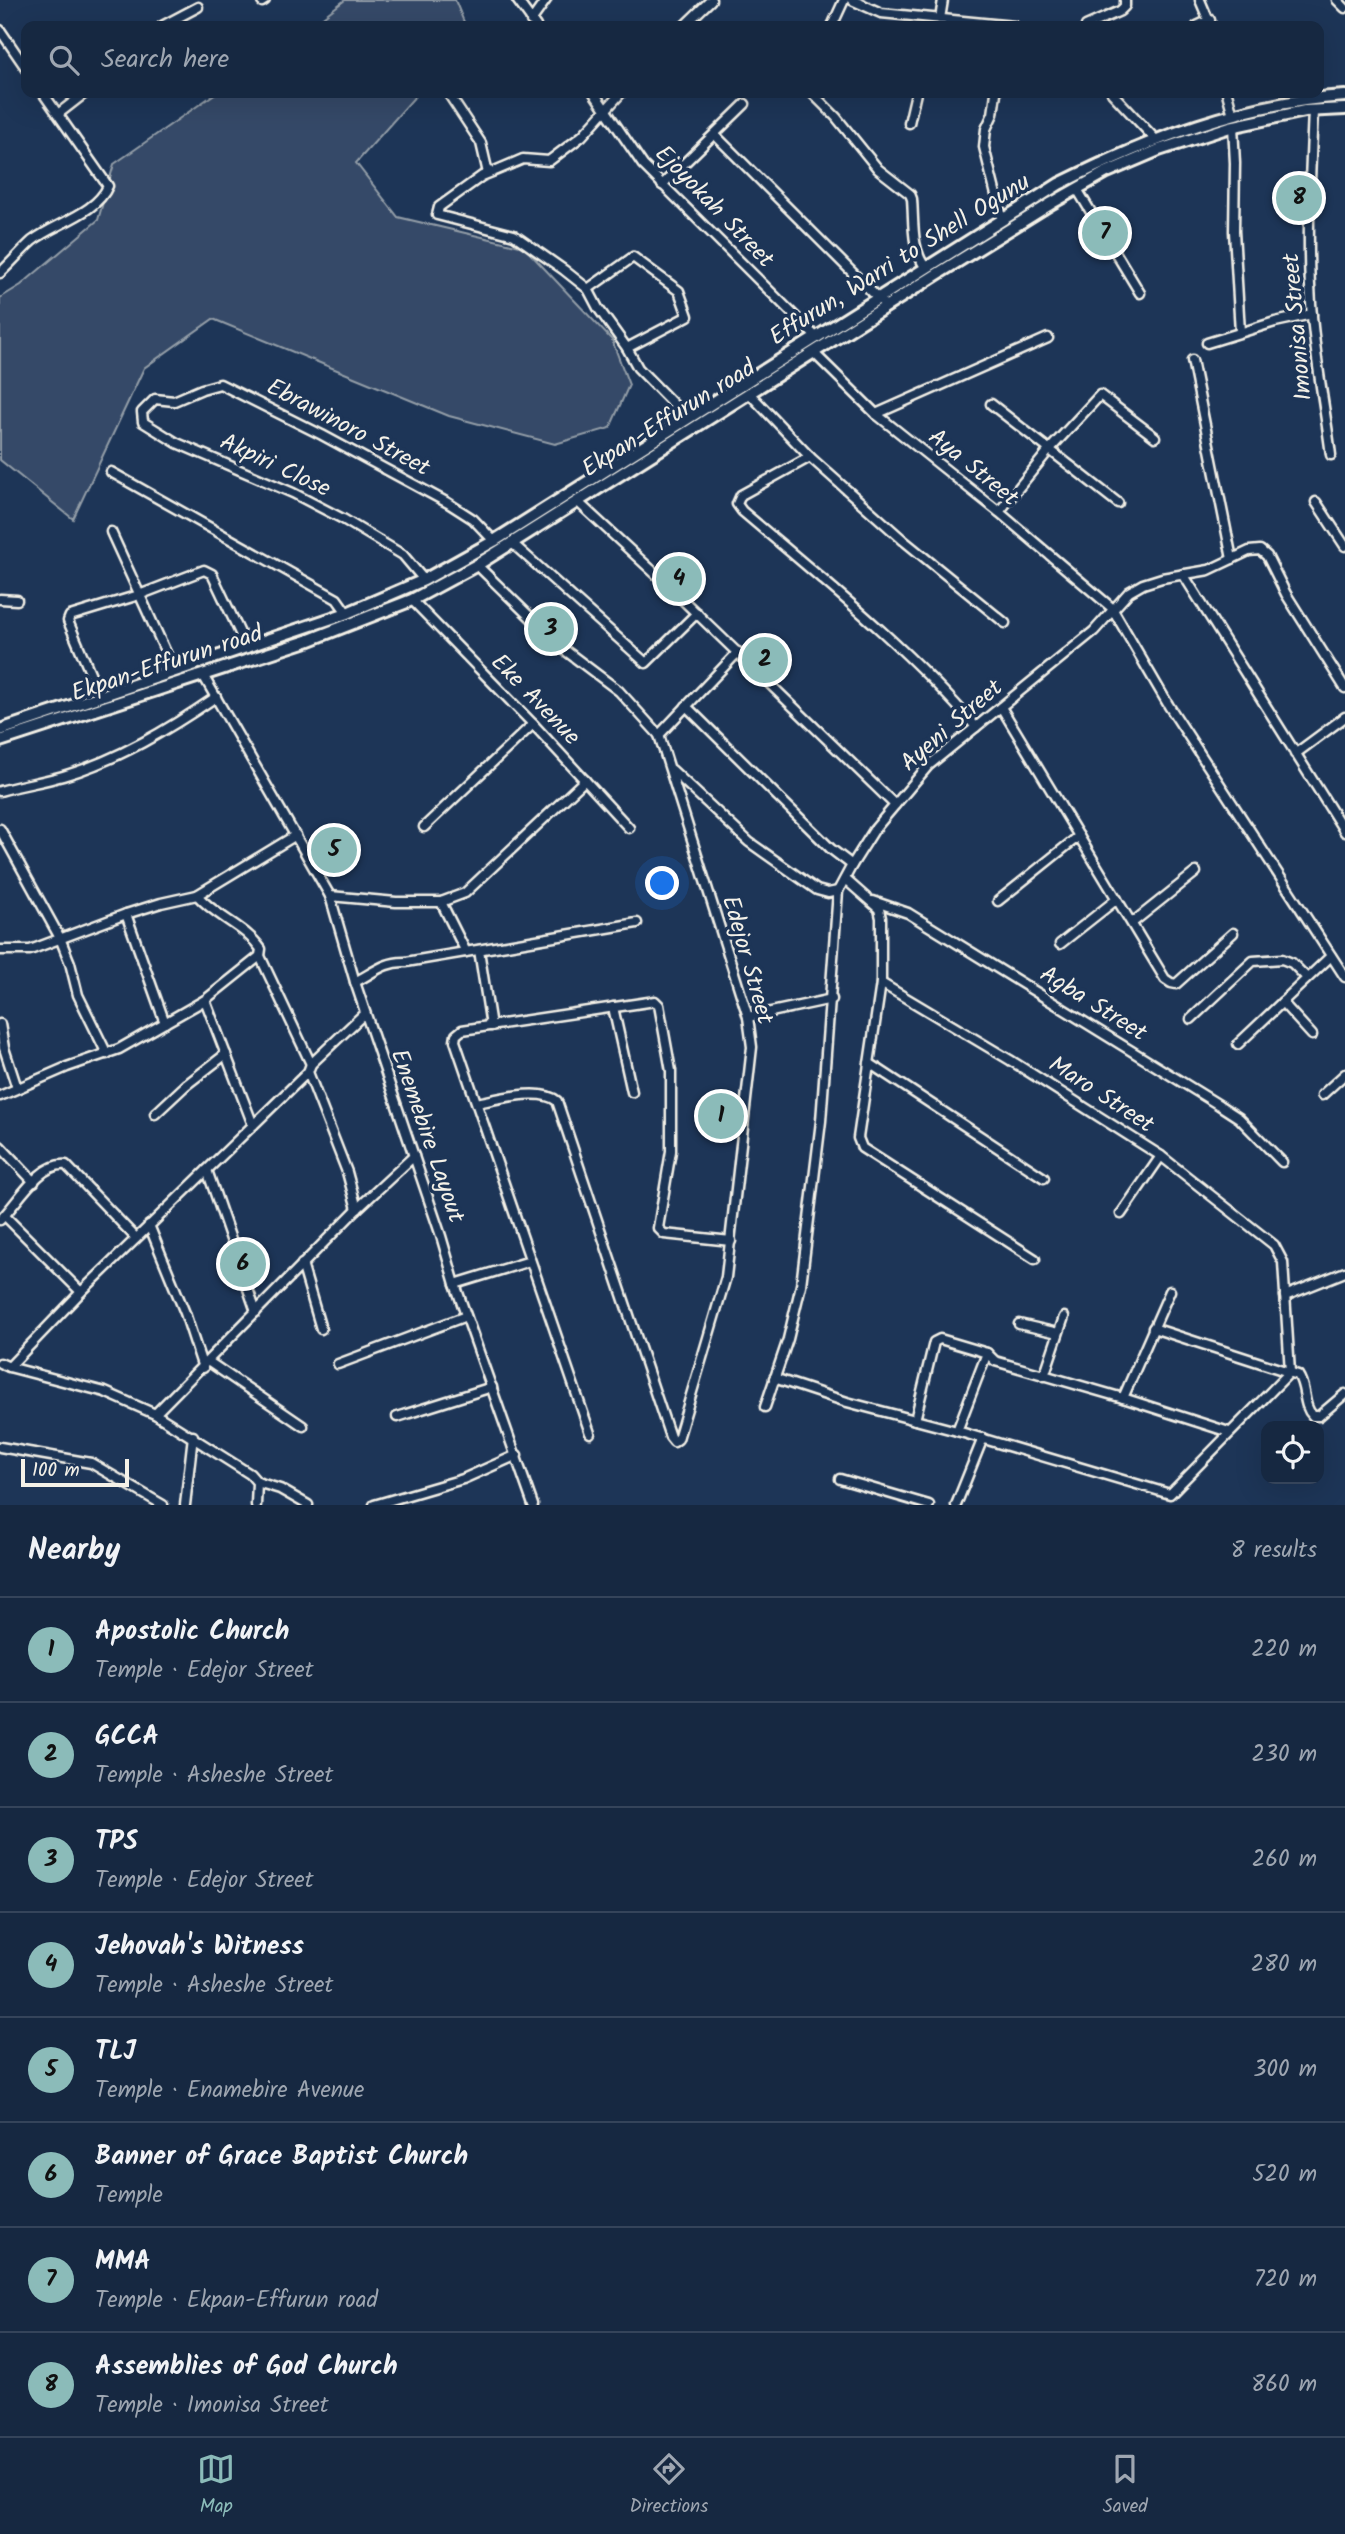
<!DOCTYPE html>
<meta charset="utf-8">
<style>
body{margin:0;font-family:Kalam,sans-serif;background:#1f3048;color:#f1f3f6}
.controls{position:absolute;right:21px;bottom:21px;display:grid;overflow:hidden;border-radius:14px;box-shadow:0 7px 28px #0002}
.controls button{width:63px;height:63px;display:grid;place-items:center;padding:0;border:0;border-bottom:2px solid #35445a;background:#162841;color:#f1f3f6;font:35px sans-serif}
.scale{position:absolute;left:21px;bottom:18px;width:108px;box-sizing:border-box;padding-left:7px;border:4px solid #f4f1e8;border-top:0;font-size:19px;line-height:24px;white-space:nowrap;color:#f4f1e8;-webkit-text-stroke:5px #1d3557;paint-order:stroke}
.you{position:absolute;left:663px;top:884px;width:24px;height:24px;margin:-18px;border:5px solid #fff;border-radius:50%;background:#1a73e8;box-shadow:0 0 0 10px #1a73e833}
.badge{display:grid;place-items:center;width:46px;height:46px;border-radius:50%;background:#8bbbb9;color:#111;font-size:23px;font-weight:700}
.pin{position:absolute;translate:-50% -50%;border:4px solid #fff;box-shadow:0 2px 7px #0006}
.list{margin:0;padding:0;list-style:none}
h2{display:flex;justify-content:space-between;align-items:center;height:91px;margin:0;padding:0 28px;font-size:30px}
h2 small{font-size:23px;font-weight:400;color:#9ea6b1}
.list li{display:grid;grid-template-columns:46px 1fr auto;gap:21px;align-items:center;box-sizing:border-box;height:105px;padding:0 28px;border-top:2px solid #35445a}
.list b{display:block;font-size:26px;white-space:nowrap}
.list p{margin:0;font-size:23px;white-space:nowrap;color:#9ea6b1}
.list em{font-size:23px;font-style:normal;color:#9ea6b1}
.icon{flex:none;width:38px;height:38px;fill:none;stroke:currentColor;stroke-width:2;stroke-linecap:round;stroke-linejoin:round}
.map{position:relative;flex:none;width:1345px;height:1505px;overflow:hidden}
.search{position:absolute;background:#162841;box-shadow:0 7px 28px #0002;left:21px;right:21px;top:21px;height:77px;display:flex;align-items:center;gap:18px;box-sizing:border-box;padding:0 24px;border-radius:14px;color:#9ea6b1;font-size:26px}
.sheet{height:931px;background:#162841}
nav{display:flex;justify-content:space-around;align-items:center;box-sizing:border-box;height:98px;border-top:2px solid #35445a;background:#162841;font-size:19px;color:#9ea6b1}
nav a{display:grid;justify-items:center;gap:4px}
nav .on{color:#8bbbb9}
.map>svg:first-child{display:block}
</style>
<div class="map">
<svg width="1345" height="1505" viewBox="0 0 1345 1505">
<rect width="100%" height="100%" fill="#1d3557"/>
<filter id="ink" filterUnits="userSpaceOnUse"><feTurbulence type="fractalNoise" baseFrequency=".0143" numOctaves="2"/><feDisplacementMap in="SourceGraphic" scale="14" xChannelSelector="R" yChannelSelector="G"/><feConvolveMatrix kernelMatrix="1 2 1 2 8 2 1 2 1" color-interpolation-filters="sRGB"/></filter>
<g filter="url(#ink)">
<g fill="#354a67" stroke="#949ea8" stroke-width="2">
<path d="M345 0H455L464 22 461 26H311Z"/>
<path d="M216 93H418L356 163 398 217 524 247 612 340 629 385 610 428 555 444 449 416 213 319 144 368 73 519 0 460V298L21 285 98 220 114 164Z"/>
</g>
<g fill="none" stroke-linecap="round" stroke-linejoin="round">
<defs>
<g id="street">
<path d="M517 0 536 26"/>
<path d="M852 0 881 13 1014 26"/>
<path d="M1200 0 1211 26"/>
<path d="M1337 0 1345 8"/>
<path d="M262 2 265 0"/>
<path d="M940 19 943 0"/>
<path d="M531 21 546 0"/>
<path d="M162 26 198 7"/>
<path d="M684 26 711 0"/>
<path d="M832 26 844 0"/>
<path d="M1086 26 1120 11 1125 6V0"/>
<path d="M1197 26 1210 20"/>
<path d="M0 30 26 68"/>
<path d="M448 93 481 143 488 173"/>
<path d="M594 93 643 165 817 338"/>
<path d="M621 93 582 136 549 161 523 159 497 170 482 176 439 207 437 215 514 235 564 270 588 289 598 308 627 348 638 368 688 419"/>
<path d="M812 93 836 117 878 169 910 194 912 199C914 223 911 249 926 268"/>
<path d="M996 93 993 114 986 129 984 147 1002 219"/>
<path d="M1112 93 1155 139"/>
<path d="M1227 93 1233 115"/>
<path d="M1313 111C1310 179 1306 248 1312 316 1316 363 1325 408 1331 455"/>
<path d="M58 114 85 93"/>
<path d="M909 123 916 93"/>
<path d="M1233 126 1235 163 1234 231 1240 332"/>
<path d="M715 135 882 302"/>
<path d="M662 185 745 104"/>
<path d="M1077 189 1140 293"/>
<path d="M0 273C11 263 21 251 32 241 55 223 96 214 108 186L43 93"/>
<path d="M588 289 633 257 679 291 688 316 627 348"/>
<path d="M1207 343 1275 322 1312 314"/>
<path d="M814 353 876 414 999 512 1112 608 1169 706 1345 977"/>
<path d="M1192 360 1232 559"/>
<path d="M749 393 810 457 903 540 1005 623"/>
<path d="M991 404 1118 503"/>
<path d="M876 414 1048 338"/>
<path d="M810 457 741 495 737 504 742 511C823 580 906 646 976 727"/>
<path d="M111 472 337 599 347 613"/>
<path d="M578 502 659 577 895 805"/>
<path d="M1316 502 1345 546"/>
<path d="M999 512 1050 449 1100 395 1155 437"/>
<path d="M111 532 174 670"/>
<path d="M512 543 646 663 697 613"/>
<path d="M477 565 562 648 619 691 659 735 748 1017 752 1047 726 1277 678 1439 674 1442 670 1437 557 1101C541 1087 497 1099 477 1103"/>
<path d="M1183 574 1345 832"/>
<path d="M424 580 403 555 343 519 293 493 177 443 143 422 142 412 155 399 174 401 202 389 220 384 322 435 448 503 473 519 494 541"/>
<path d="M0 599 17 600"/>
<path d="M412 600 533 724 629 828"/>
<path d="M203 675 330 896 355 982 441 1236 455 1284 533 1505"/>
<path d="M100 696 68 621 70 616 139 595 204 570 212 574 247 648"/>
<path d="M686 706 831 849 852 865"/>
<path d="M1001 707 1165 979 1171 983 1176 984 1233 933"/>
<path d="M659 735 738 652"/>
<path d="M1295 754 1345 717"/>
<path d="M672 770 749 842 817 890 828 893 838 891"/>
<path d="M0 791C21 785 42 782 63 776 118 760 169 729 216 697"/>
<path d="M424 827 533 724"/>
<path d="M0 829 60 938 70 963 78 995 107 1054"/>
<path d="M845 879 879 909 881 918V983L858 1138 862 1148 1035 1259"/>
<path d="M197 895C217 918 244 925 261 949L260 956 311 1064"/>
<path d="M330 896 396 902H441L465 893 585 780"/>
<path d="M873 901 908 913 1219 1105 1239 1118 1282 1162"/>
<path d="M998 901 1079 836"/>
<path d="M441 902 466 952"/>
<path d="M126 914 165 1023"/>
<path d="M1132 923 1196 872"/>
<path d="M1060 944 1117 899"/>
<path d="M0 950H30L126 914 161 903 197 895 296 835"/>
<path d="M479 950 491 1026"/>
<path d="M355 982C373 973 385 961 406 962L637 923"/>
<path d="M205 1000 253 1125"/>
<path d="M1282 1002 1312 1035"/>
<path d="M613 1007 632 1092"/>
<path d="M748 1017 832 999"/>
<path d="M1191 1019 1253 961 1282 959 1292 963 1307 978"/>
<path d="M0 1024 4 1048 17 1088"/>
<path d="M1238 1044 1331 956"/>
<path d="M869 1063 1044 1178"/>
<path d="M308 1072 347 1172 357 1209"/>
<path d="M1322 1095 1345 1074"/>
<path d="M0 1096 67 1067 119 1049 205 1000 260 956"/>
<path d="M155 1114 186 1085 226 1054"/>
<path d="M0 1146 34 1182"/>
<path d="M207 1170 256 1312"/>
<path d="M1121 1214 1161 1156"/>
<path d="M5 1216 81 1292"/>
<path d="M0 1220C17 1204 39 1162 66 1165L136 1238"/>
<path d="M149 1225 185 1313 203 1368"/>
<path d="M302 1264 321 1329"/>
<path d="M455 1284 530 1261"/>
<path d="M1285 1296 1345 1272"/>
<path d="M1019 1324 1058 1333"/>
<path d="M1153 1328 1298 1375C1307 1388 1302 1405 1313 1416H1319L1345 1394"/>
<path d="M209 1362 303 1426"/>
<path d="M0 1363 9 1367 105 1392 155 1414 250 1474 257 1482 256 1505"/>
<path d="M338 1364 466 1316"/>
<path d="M9 1367 81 1292 308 1072 311 1064 365 1013"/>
<path d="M1044 1376 1064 1317"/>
<path d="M774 1378 847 1402 957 1431 1170 1494 1290 1372 1283 1262 1274 1245 1161 1156 1010 1060 881 983"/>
<path d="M1123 1398 1229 1432"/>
<path d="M765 1407 788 1339 801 1285 821 1121 838 891 852 865 874 830 928 766 1094 631 1129 592 1143 584 1162 578 1209 570 1249 551 1260 550 1267 556 1286 594 1345 688"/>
<path d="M155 1414 357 1209 414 1156"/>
<path d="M397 1417 492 1387"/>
<path d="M915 1420 934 1342 940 1339 987 1353 995 1361 1123 1398 1170 1291"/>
<path d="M957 1431 987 1353"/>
<path d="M590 1433 455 1041 456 1035 462 1030 655 1001 659 1005 671 1071V1151L658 1228 664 1234 731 1241"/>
<path d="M0 1447 91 1463 163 1505"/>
<path d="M840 1479 929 1505"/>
<path d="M257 1482 280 1489 308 1505"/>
<path d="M185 1505 193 1436"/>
<path d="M374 1505 463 1479 517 1455"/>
<path d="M956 1505 983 1438"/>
</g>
<g id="secondary">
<path d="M0 730 347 613 424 580 494 541 1059 184C1149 139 1243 102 1345 96"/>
<path d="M0 741 307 641 412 600 477 565 939 273 1052 203 1105 173 1159 150 1230 127 1305 111 1345 109"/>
</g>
</defs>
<use href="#street" stroke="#f4f1e8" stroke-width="13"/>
<use href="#secondary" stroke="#f4f1e8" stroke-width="16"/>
<use href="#street" stroke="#1d3557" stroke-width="8"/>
<use href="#secondary" stroke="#1d3557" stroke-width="10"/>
</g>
</g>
<g text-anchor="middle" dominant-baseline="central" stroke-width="7" stroke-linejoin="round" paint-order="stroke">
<g font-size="24" fill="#f4f1e8" stroke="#1d3557">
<text transform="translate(714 207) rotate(46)">Ejoyokah Street</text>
<text transform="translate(900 260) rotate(-32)">Effurun, Warri to Shell Ogunu</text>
<text transform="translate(1298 327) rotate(-95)">Imonisa Street</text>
<text transform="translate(669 419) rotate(-32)">Ekpan-Effurun road</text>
<text transform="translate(348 428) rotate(28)">Ebrawinoro Street</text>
<text transform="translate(275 466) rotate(25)">Akpiri Close</text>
<text transform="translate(973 468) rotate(39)">Aya Street</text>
<text transform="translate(167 664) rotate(-18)">Ekpan-Effurun road</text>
<text transform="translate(535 700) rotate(46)">Eke Avenue</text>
<text transform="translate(952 726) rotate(-41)">Ayeni Street</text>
<text transform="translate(747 960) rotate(74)">Edejor Street</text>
<text transform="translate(1093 1004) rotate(32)">Agba Street</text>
<text transform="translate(1101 1095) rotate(33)">Maro Street</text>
<text transform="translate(427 1136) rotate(71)">Enemebire Layout</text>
</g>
</g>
</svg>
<div class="controls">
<button><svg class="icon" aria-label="locate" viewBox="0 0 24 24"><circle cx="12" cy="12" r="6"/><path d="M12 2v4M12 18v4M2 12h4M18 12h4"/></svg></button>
</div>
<div class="scale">100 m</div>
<div class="you"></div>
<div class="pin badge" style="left:721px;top:1116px">1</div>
<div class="pin badge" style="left:765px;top:660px">2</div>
<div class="pin badge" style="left:551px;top:629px">3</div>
<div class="pin badge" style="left:679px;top:579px">4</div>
<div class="pin badge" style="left:334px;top:850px">5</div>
<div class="pin badge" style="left:243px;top:1264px">6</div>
<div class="pin badge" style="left:1105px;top:233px">7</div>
<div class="pin badge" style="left:1299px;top:198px">8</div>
<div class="search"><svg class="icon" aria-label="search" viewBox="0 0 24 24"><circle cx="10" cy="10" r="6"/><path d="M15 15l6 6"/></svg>Search here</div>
</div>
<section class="sheet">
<h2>Nearby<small>8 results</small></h2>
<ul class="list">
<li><span class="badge">1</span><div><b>Apostolic Church</b><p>Temple · Edejor Street</p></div><em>220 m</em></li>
<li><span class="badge">2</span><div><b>GCCA</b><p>Temple · Asheshe Street</p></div><em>230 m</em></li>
<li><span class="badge">3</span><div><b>TPS</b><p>Temple · Edejor Street</p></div><em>260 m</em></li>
<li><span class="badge">4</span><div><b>Jehovah's Witness</b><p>Temple · Asheshe Street</p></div><em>280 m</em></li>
<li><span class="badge">5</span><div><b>TLJ</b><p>Temple · Enamebire Avenue</p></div><em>300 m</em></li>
<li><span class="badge">6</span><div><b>Banner of Grace Baptist Church</b><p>Temple</p></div><em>520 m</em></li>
<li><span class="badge">7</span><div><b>MMA</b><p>Temple · Ekpan-Effurun road</p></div><em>720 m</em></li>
<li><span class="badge">8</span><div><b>Assemblies of God Church</b><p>Temple · Imonisa Street</p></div><em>860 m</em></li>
</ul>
</section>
<nav>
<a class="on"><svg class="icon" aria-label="map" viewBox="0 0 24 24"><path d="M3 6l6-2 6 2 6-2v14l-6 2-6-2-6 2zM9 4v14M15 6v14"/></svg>Map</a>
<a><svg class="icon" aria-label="directions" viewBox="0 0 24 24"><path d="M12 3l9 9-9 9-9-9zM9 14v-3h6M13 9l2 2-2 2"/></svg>Directions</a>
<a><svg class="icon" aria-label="saved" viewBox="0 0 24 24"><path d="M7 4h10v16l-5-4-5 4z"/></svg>Saved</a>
</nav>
